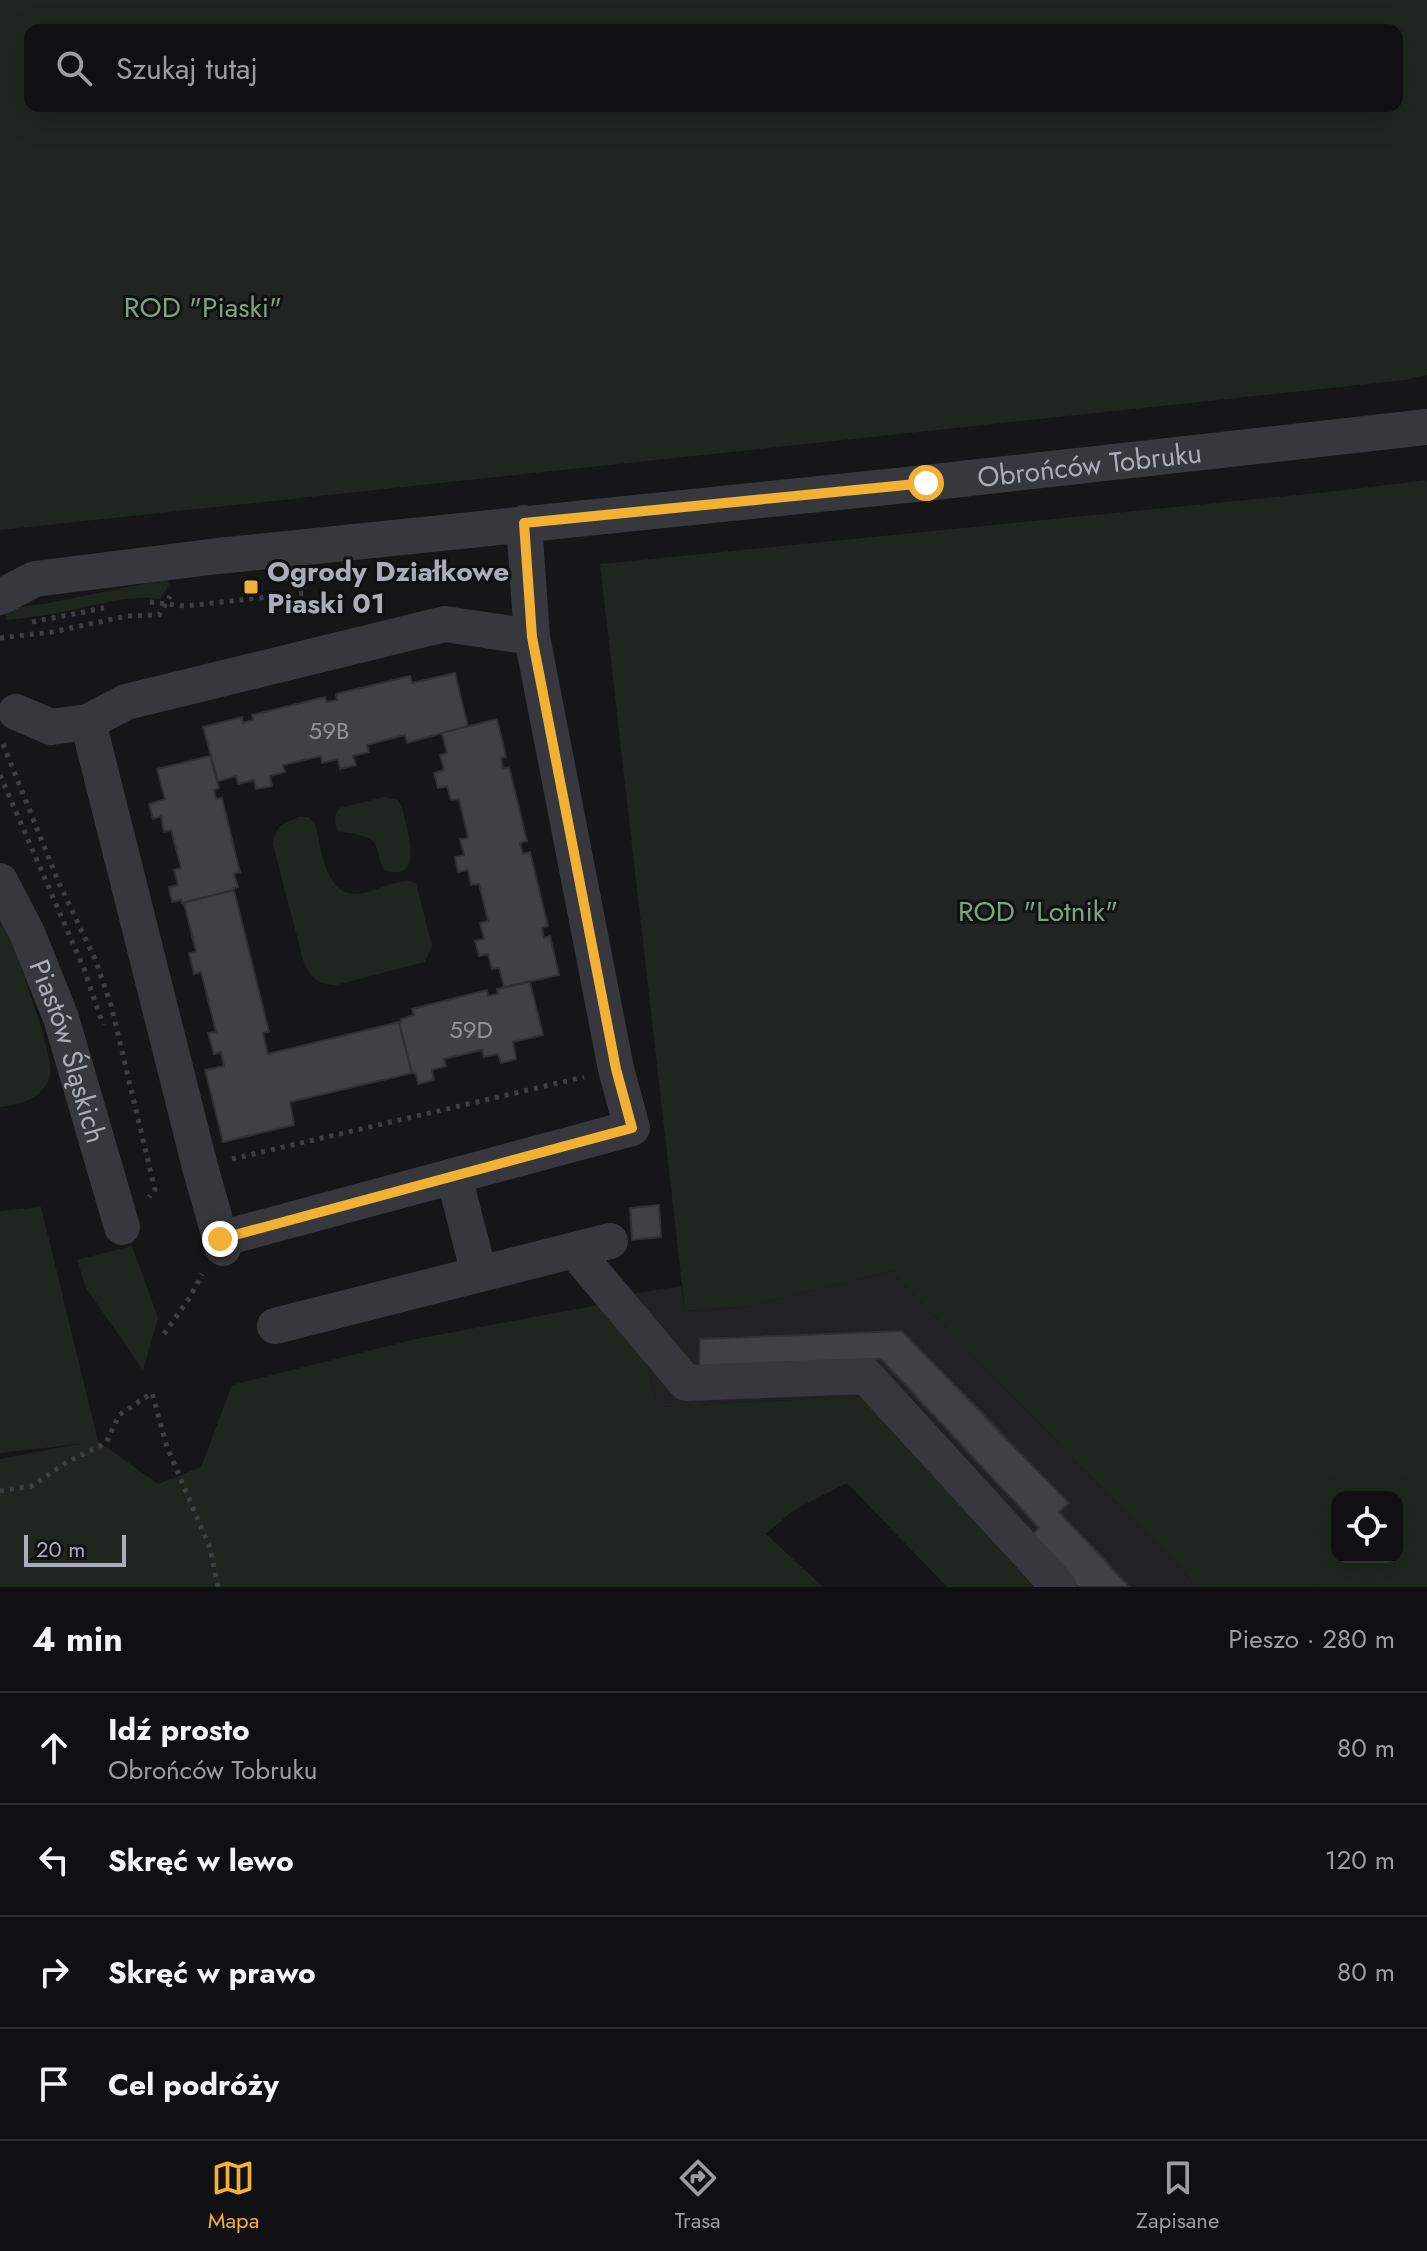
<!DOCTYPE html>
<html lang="pl">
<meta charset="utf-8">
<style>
body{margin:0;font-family:Jost,sans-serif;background:#19191b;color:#f1f3f6}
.controls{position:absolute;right:24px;bottom:24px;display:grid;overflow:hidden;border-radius:16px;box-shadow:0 8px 32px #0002}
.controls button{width:72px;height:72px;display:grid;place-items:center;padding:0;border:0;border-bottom:2px solid #303032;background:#101012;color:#f1f3f6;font:40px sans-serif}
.scale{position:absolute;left:24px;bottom:20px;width:102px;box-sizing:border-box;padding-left:8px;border:4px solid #a8adb8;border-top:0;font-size:22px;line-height:28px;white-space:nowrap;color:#a8adb8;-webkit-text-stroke:6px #111113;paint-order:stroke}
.stop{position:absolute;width:24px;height:24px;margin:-18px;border:6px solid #f2b134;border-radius:50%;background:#fff}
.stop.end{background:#f2b134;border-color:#fff;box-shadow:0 2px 8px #0008}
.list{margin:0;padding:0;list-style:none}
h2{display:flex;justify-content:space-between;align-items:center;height:104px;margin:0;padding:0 32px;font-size:34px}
h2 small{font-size:26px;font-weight:400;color:#9c9d9f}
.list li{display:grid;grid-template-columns:52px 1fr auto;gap:24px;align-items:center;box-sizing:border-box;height:112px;padding:0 32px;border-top:2px solid #303032}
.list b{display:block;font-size:30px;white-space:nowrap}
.list p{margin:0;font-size:26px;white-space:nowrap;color:#9c9d9f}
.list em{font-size:26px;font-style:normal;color:#9c9d9f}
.icon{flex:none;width:44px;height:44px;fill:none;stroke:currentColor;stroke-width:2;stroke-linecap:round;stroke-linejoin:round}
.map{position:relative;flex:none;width:1427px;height:1587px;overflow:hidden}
.search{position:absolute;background:#101012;box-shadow:0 8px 32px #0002;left:24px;right:24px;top:24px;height:88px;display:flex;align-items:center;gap:20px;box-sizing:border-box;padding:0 28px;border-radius:16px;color:#9c9d9f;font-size:30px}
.sheet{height:552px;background:#101012}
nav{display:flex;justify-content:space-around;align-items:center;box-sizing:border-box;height:112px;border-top:2px solid #303032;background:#101012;font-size:22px;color:#9c9d9f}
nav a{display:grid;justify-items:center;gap:4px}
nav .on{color:#f2b134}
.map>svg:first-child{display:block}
</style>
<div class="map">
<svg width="1427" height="1587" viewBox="0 0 1427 1587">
<rect width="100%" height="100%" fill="#161618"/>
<path fill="#222225" d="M891 1271 1182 1570 1196 1587H1033L867 1396 657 1407 643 1348 614 1297 681 1286 685 1311 748 1306Z"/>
<g fill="#1e261f" fill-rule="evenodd">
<path d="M0 0H1427V375L1405 380 0 530ZM30 30H1397V106H30Z"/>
<path d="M1427 480V1587H1196L1182 1570 891 1271 748 1306 685 1311 600 564 1337 491ZM1337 1497H1397V1557H1337Z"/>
<path d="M168 579 169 585 160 599C126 594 95 606 62 612 44 616 25 618 6 620L5 609 44 604Z"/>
<path d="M384 797 398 800 402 807C406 828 427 884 384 870 379 861 379 852 375 844 370 834 349 834 338 831 334 822 333 816 340 808Z"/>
<path d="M299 817H308L315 823C321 846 325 894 355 894 365 894 376 889 386 886 396 883 405 879 416 883L432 946 425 962 336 985C317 984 310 978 303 960L273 844C276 825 282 824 299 817Z"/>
<path d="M0 909C9 935 56 1057 50 1076 43 1099 21 1104 0 1107Z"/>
<path d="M41 1207 98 1441 158 1484 201 1467 232 1385 416 1339 604 1304 643 1348 657 1407 867 1396 1033 1587H947L847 1483 794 1510 766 1534 823 1587H0V1459L79 1444 0 1453V1211Z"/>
<path d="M132 1246 158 1318 143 1370 86 1288 77 1260Z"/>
</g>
<g fill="#404145" stroke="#303034" stroke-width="2">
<path d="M455 673 468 726 407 743 405 735 367 745 369 752 353 756 356 765 340 769 338 759 322 763 321 756 283 765 285 772 270 776 272 786 256 789 254 780 238 784 236 776 218 781 203 727 242 717 243 723 253 720 252 715 325 697 327 702 337 700 336 694 410 676 412 683Z"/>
<path d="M497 719 506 757 501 758 503 769 509 767 527 841 520 843 523 854 530 852 548 926 542 928 544 938 550 936 559 975 504 987 499 968 492 969 488 954 479 956 475 941 484 939 480 923 488 921 479 884 471 885 468 870 458 872 455 857 464 855 460 839 468 838 459 799 451 800 447 786 438 788 434 773 444 770 440 755 447 753 442 733Z"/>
<path d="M210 756 219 788 214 790 216 799 222 798 240 872 234 874 238 887 234 888V890L182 903 181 900 172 902 169 887 178 885 174 870 181 868 171 830 164 832 161 816 153 819 149 804 165 799 157 769Z"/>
<path d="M234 890 269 1032 263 1033 268 1054 399 1022 412 1073 290 1102 294 1125 223 1142 205 1070 224 1066 221 1052 214 1054 208 1033 216 1032 201 972 194 974 189 953 196 952 184 903Z"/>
<path d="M530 982 543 1035 513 1042 516 1059 501 1063 498 1054 484 1057 482 1050 444 1059 446 1066 432 1070 434 1080 418 1084 416 1074 412 1073 399 1022H401V1019L414 1015 412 1009 487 990 488 996 498 994 497 989Z"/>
<path d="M659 1205 661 1237 632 1240 630 1208Z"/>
<path d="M902 1331 1069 1503 1059 1512 1130 1587H1078L1031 1535 1039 1528 881 1359 699 1367 700 1339Z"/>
</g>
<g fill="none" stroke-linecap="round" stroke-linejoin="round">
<g stroke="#3d3f44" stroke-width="5" stroke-dasharray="4 6" stroke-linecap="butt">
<path d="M150 602 185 606 305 593 303 579"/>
<path d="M32 622 104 608"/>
<path d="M0 638 52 632 127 616 159 615 170 596"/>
<path d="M3 744 58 881 95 959 111 1005 155 1190 149 1197"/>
<path d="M0 775 84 969 103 1025"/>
<path d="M232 1159 584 1077"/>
<path d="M164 1334 190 1297 202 1274"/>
<path d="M0 1491 32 1486 67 1462 106 1443 119 1415 152 1393 167 1447 210 1548 218 1587"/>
</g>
<g stroke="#37383d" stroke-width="36">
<path id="s1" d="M0 597 35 579 218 556 926 483 1427 427"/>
<path d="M16 712 51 727 88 722 200 1167 223 1248"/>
<path d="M88 722 126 702 445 624 532 637"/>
<path id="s2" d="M0 881 27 933 61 1018 122 1227"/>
<path d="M454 1176 479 1274"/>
<path d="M220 1239 632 1128 616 1069 532 637 524 523"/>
<path d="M574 1250 686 1383 866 1376 1059 1587"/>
<path d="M275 1326 610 1241"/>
</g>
</g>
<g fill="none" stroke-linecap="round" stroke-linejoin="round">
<path stroke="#f2b134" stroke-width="10" d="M220 1239 632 1128 616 1069 532 637 524 523 926 483"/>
</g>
<rect fill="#f2b134" stroke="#111113" stroke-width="3" x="243" y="579" width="16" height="16" rx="4"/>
<g text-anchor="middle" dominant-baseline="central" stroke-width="6" stroke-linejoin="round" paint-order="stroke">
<g font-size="24" fill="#8e929b">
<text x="329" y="730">59B</text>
<text x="471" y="1029">59D</text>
</g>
<g font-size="28" fill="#7fa381" stroke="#111113">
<text x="203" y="307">ROD "Piaski"</text>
<text x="1038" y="911">ROD "Lotnik"</text>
</g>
<g font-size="28" fill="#a8adb8" stroke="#111113">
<text stroke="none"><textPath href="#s1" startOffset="1100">Obrońców Tobruku</textPath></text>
<text stroke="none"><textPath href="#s2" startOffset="184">Piastów Śląskich</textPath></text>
</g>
<g font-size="28" font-weight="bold" fill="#a8adb8" stroke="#111113" text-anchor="start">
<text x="267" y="571">Ogrody Działkowe<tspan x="267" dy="32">Piaski 01</tspan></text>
</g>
</g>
</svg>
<div class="controls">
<button><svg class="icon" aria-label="locate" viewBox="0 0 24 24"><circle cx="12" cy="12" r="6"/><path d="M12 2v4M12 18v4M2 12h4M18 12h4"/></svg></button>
</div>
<div class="scale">20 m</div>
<div class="stop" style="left:926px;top:483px"></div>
<div class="stop end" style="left:220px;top:1239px"></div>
<div class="search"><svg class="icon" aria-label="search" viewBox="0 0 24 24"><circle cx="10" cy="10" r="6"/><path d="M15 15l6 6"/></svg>Szukaj tutaj</div>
</div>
<section class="sheet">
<h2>4 min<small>Pieszo · 280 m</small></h2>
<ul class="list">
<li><svg class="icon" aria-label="ahead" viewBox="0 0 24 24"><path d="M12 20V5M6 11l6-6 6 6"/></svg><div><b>Idź prosto</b><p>Obrońców Tobruku</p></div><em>80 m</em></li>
<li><svg class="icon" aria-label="left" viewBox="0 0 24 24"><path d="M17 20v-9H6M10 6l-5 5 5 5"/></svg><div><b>Skręć w lewo</b></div><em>120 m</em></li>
<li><svg class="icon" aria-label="right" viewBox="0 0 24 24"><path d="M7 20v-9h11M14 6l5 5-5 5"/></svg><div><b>Skręć w prawo</b></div><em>80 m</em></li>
<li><svg class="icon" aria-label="arrive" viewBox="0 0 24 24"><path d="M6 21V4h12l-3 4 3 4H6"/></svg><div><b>Cel podróży</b></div></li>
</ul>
</section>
<nav>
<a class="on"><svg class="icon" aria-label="map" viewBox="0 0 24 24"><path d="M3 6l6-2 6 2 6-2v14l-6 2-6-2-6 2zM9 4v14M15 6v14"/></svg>Mapa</a>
<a><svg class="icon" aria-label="directions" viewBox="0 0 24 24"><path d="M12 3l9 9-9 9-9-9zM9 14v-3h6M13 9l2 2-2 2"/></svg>Trasa</a>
<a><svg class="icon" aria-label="saved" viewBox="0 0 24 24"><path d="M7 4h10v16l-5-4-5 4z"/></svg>Zapisane</a>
</nav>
